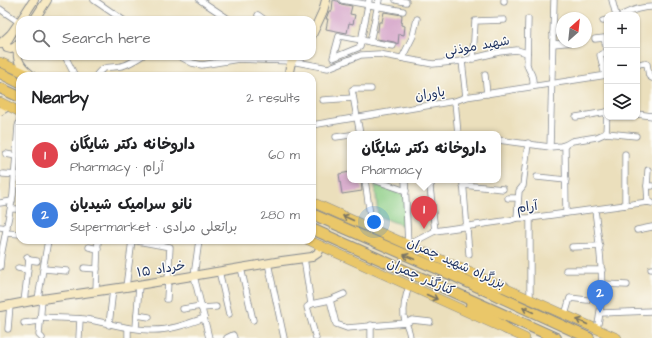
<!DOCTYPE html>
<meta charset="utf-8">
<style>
body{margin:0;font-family:"Architects Daughter","Playpen Sans Arabic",sans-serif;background:#f6f6f6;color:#202124}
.controls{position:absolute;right:12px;top:12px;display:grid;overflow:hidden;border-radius:8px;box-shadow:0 1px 3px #0004}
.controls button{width:36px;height:36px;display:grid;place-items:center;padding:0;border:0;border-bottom:1px solid #e0e0e0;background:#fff;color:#202124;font:20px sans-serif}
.compass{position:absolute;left:556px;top:12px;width:36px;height:36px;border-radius:50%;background:#fff;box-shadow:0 1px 3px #0004;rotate:27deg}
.you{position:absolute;left:374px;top:222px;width:14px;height:14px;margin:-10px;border:3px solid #fff;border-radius:50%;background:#1a73e8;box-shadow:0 0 0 6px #1a73e833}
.badge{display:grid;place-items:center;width:26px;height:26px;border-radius:50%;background:#2563eb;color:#fff;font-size:13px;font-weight:700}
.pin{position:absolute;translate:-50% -33px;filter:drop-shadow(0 1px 2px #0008)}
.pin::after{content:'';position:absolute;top:21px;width:14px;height:12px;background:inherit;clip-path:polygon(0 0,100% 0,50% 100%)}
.popup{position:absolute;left:347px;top:131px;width:154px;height:52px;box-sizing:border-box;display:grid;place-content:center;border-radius:8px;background:#fff;filter:drop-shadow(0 1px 3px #0005);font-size:13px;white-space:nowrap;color:#757577}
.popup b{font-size:15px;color:#202124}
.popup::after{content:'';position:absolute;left:50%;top:100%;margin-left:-8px;border:8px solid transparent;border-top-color:#fff}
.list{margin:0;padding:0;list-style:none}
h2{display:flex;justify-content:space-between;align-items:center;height:52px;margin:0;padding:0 16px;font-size:17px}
h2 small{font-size:13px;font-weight:400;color:#757577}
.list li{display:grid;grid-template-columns:26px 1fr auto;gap:12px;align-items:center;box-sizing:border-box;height:60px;padding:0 16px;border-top:1px solid #e0e0e0}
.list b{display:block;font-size:15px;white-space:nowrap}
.list p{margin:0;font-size:13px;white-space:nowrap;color:#757577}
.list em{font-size:13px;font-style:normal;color:#757577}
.icon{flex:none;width:22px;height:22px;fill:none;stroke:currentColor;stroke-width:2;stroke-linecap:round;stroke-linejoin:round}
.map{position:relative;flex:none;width:652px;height:338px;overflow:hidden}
.search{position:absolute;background:#fff;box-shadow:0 1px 3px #0004;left:16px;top:16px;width:300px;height:44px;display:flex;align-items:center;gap:10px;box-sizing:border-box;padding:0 14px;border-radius:12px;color:#757577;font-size:15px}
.panel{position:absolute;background:#fff;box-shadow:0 1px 3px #0004;left:16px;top:72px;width:300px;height:172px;border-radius:12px}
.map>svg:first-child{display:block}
</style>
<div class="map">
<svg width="652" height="338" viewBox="0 0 652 338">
<rect width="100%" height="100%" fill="#fdfcf7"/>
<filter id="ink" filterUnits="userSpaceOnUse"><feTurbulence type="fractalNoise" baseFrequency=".025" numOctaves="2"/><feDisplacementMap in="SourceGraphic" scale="8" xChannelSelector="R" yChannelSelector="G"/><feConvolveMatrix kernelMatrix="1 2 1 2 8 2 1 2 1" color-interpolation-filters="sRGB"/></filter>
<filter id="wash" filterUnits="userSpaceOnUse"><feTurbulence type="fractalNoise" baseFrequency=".012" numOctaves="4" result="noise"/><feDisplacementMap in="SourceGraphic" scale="16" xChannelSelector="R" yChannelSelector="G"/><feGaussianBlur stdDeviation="0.9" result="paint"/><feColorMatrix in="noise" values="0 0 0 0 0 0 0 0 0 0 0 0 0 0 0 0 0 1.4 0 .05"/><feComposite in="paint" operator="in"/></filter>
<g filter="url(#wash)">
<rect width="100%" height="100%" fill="#ebdfbc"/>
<path fill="#8ccd85" stroke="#547e72" d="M375 184 407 196V227L378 216Z"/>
<g id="blocks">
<g fill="#d6a5c9">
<path d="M333 0 338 1 341 4 352 6 350 14 355 15 353 24 349 23 347 33 326 29 328 19H326L329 11H332Z"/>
<path d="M384 12 402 15 401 25 405 26 404 35 399 34 398 44 394 42 377 39 379 22H382Z"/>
<path d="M350 172V180H361L362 191 342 194 339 174Z"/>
</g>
</g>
</g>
<g filter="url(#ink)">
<use href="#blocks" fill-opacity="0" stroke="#83878d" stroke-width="1"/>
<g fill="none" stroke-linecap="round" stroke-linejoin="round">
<defs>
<g id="street">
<path d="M94 0 123 20"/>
<path d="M200 0 230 20"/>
<path d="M342 0 403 11"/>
<path d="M369 0 368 5 360 47 333 58 339 36C357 39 375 43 393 46"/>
<path d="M396 0 406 2"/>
<path d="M612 0 616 15"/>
<path d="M504 2V0"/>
<path d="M0 9 19 22"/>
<path d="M258 15 265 20"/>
<path d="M622 15C632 10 641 7 652 7"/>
<path d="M528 19 527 64C529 74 534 72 533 86"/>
<path d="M603 21 607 20"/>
<path d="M553 33 562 32"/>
<path d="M595 39 604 38 607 51 600 55 605 75"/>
<path d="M370 42 379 0"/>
<path d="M553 44 575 42"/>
<path d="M65 56 75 76"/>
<path d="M179 56 192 63 202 65 239 59 260 60 291 61 328 68 361 55 379 54 433 64 462 61 499 52 517 50 527 53"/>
<path d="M402 58 413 36 417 19"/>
<path d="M473 59 475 21 504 20"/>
<path d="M462 61 466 97"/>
<path d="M637 65 643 63 647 64 649 76 652 78"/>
<path d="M485 75 487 94"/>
<path d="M96 76C105 62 112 70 125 65 131 63 137 59 142 56"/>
<path d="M323 100 353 98"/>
<path d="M455 101 458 134"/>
<path d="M637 114 652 116"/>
<path d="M576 117 607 112"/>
<path d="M312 125 455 101 466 97 607 75"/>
<path d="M606 133 636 136"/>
<path d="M360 134 352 90 354 89H371"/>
<path d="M336 137 350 135"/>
<path d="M498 140 550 147 561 146 565 145 572 141 597 137 606 133 607 112"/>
<path d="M565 145 566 213"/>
<path d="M550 147 554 0"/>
<path d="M6 154 16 156"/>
<path d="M3 174 20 175"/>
<path d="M537 177 566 180"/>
<path d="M365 180 372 229"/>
<path d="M374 180 406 191"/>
<path d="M405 180 408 245 435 231 511 220 517 218H530L648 202 652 203"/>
<path d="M433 180 430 187 435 231"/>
<path d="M463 180 469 254"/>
<path d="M463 185 503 189"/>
<path d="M647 186 648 170"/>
<path d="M508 198H518"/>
<path d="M648 202 647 186H652"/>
<path d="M0 203 12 201"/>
<path d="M625 205V154"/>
<path d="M424 206 432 205"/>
<path d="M11 209H20"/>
<path d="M595 210C600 250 606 289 597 329"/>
<path d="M517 218 519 191 523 186 528 143"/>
<path d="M0 227 7 228"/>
<path d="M637 230 652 227"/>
<path d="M6 233 20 234"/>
<path d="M132 240 170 247 167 299"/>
<path d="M199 240 194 276 209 338"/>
<path d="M89 247 98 249"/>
<path d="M572 247 600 246"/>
<path d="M304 258 311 304"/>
<path d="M29 260 37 261"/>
<path d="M268 263 284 338"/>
<path d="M0 267 1 256 13 195 18 126 20 120"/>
<path d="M18 268 27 270"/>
<path d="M84 268 97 269"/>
<path d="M241 268 253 320"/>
<path d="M44 269 67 271"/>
<path d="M651 269H652"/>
<path d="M566 270H602"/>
<path d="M219 271 229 314"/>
<path d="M603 284 627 285"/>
<path d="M409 286C406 295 403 306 404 316 405 324 410 330 410 338"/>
<path d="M126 287 132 240"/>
<path d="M96 290 98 240"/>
<path d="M38 299 48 240"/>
<path d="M530 299V218"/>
<path d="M330 300 336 324 347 328 406 323 412 320 430 322"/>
<path d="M24 302 29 260 27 257"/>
<path d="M311 304 307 307 316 338"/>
<path d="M311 304 330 300 344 294"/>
<path d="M201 308 216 307"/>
<path d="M183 309 201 306"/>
<path d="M601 313 652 311"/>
<path d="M137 315 149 317"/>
<path d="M565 315 570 298 587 300"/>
<path d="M41 317C55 318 70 318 84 319 106 322 128 330 150 330 169 331 187 324 204 318"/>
<path d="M24 323 40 321"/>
<path d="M109 325 113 289"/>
<path d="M136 328 139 285"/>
<path d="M8 329 10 305"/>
<path d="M42 338 39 335 42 299"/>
<path d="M79 338 80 319"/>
<path d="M128 338V328"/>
<path d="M227 338 233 335 234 338"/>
<path d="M371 338V325"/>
</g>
<g id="secondary">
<path d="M21 20 34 0"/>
<path d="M34 20 47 0"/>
<path d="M11 34 6 43 7 48 11 49 15 47 19 43"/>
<path d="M312 35 323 11 326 0"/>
<path d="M20 43C15 57 18 65 30 74"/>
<path d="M0 44 11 34 20 21"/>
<path d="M289 76C289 68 290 62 295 56"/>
<path d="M0 111 8 106"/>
<path d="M0 307 42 299 126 287 282 261 312 257 318 253 321 246"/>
</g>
<g id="primary">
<path d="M0 62 31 76"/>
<path d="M0 102 20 112"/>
<path d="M312 202 617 338"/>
<path d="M308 240 525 338"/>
</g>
<g id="highway">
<path d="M0 73 20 83"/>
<path d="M0 88 20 97"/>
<path d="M312 214 452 275 589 338"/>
<path d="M312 229 556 338"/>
<path d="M478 283 504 287"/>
<path d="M471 306 507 329"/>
</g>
</defs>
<use href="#street" stroke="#83878d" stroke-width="7"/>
<use href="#secondary" stroke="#83878d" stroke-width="10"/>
<use href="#primary" stroke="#83878d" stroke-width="10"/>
<use href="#highway" stroke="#83878d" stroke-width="12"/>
<use href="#street" stroke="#fff" stroke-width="5.5"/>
<use href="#secondary" stroke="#f7e9c3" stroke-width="8"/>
<use href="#primary" stroke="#eac769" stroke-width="9"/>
<use href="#highway" stroke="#eac769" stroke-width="10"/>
</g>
<defs><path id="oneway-shaft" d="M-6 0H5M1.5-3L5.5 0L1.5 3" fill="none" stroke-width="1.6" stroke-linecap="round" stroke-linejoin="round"/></defs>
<g stroke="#787363">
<use href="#oneway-shaft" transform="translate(348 218) rotate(-156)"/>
<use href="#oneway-shaft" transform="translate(409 257) rotate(-157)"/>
<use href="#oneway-shaft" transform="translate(432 297) rotate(24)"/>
<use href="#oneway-shaft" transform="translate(528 310) rotate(-155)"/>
<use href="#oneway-shaft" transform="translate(582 322) rotate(-156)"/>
</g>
</g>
<g text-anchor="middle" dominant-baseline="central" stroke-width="3" stroke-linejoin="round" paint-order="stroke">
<g font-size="13" fill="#1b2f5e" stroke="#fdfcf7">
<text transform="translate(477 46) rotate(-10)">شهید موذنی</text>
<text transform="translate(430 94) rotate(-9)">یاوران</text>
<text transform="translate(527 207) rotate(-8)">آرام</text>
<text transform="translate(456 263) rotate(24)">بزرگراه شهید چمران</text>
<text transform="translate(161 269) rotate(-9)">۱۵ خرداد</text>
<text transform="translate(421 277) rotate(24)">کنارگذر چمران</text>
</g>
</g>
</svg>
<div class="controls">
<button>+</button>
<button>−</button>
<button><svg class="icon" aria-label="layers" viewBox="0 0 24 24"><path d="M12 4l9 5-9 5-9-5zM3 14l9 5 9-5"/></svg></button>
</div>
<svg class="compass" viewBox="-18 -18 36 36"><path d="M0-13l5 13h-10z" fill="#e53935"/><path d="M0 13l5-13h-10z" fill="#757577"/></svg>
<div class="you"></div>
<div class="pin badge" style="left:424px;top:229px;background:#e0444e">1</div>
<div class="popup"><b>داروخانه دکتر شایگان</b>Pharmacy</div>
<div class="pin badge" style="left:600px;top:313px;background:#3f7fe0">2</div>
<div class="search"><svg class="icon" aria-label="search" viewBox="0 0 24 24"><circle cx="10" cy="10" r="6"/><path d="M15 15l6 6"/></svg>Search here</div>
<section class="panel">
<h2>Nearby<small>2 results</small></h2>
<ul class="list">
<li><span class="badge" style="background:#e0444e">1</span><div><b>داروخانه دکتر شایگان</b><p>Pharmacy · آرام</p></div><em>60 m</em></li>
<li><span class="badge" style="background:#3f7fe0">2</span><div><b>نانو سرامیک شیدیان</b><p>Supermarket · براتعلی مرادی</p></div><em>280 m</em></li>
</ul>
</section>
</div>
